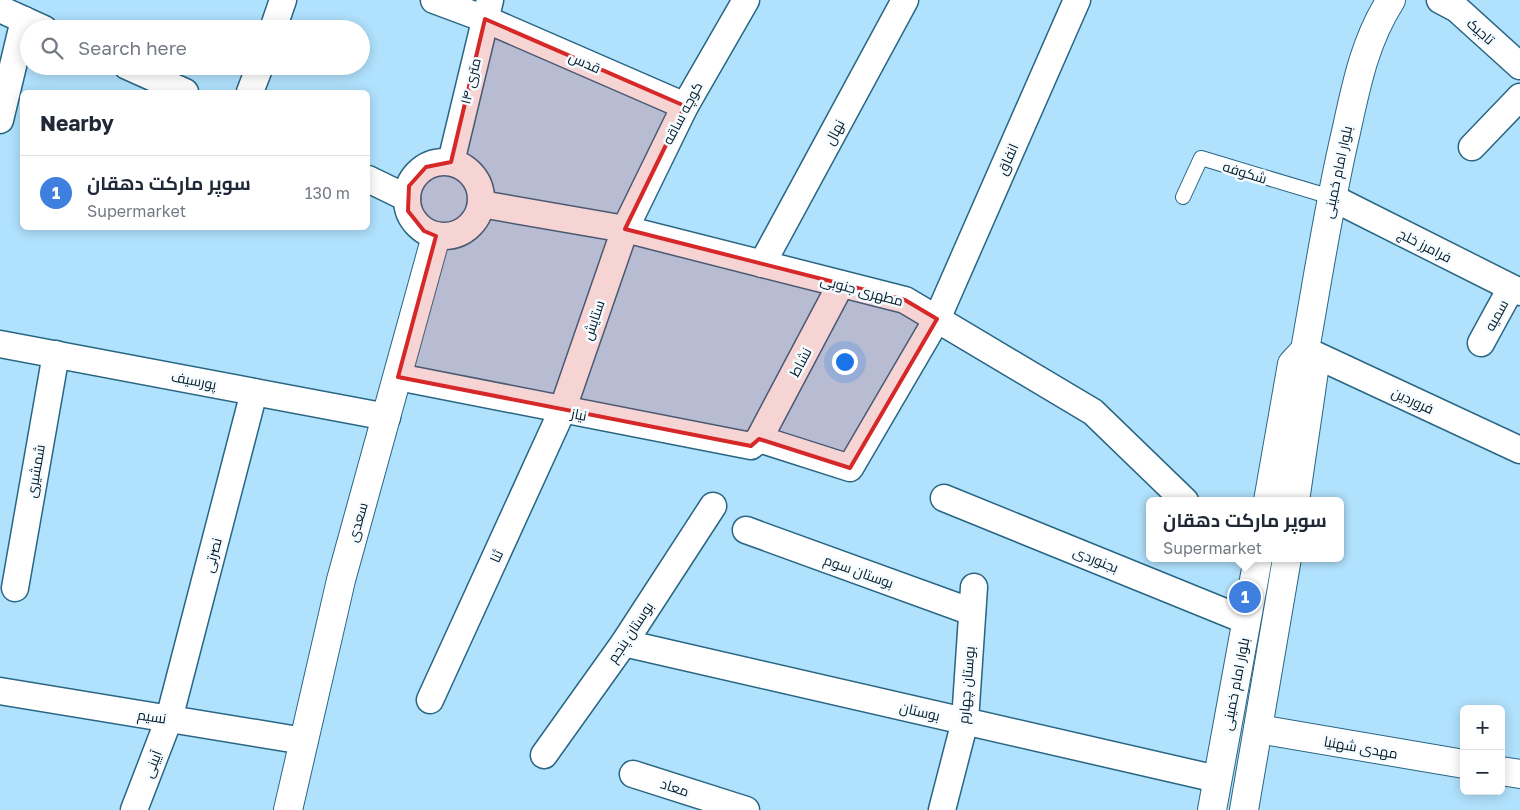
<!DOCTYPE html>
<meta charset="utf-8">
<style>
body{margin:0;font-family:"Golos Text",Cairo,sans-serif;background:#f2f2f3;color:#1f2937}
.controls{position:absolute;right:15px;bottom:15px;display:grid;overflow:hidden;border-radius:8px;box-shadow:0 2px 12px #0003}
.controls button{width:45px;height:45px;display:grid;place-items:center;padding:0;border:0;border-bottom:1px solid #e0e1e3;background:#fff;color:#1f2937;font:25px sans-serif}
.you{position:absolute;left:844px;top:361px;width:18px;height:18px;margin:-12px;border:4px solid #fff;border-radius:50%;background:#1a73e8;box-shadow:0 0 0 8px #1a73e833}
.badge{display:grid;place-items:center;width:32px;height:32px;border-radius:50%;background:#82410b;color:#fff;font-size:16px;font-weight:700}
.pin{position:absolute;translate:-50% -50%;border:2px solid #fff;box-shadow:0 1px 5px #0006}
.popup{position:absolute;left:1146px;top:497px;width:198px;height:65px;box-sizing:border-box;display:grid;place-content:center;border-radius:8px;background:#fff;filter:drop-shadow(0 1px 4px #0005);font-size:16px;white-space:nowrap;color:#747a83}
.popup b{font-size:19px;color:#1f2937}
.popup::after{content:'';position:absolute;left:50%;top:100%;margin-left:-10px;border:10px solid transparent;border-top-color:#fff}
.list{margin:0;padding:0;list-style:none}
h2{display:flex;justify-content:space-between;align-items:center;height:65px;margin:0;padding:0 20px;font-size:21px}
h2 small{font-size:16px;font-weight:400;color:#747a83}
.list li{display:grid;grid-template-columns:32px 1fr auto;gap:15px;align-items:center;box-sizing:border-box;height:75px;padding:0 20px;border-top:1px solid #e0e1e3}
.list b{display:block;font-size:19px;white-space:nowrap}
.list p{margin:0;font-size:16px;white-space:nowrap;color:#747a83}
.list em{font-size:16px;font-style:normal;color:#747a83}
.icon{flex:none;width:28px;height:28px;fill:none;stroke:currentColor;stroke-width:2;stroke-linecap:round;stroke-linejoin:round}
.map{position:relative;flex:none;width:1520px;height:810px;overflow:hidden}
.search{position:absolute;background:#fff;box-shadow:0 2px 12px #0003;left:20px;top:20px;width:350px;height:55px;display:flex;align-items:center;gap:12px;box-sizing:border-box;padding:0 18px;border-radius:28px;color:#747a83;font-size:19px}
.panel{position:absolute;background:#fff;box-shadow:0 2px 12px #0003;left:20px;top:90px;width:350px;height:140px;border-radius:8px}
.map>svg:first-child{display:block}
</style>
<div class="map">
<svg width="1520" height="810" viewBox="0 0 1520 810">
<rect width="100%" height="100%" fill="#b0e1fd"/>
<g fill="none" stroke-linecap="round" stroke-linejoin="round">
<defs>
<path id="lane" d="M1183 197 1201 158 1331 197"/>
<g id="street">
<path d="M434 0 485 19 685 106"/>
<path d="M1440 0 1457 9 1520 66"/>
<path d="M0 9 44 29"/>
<path d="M273 29 283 0"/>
<path d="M127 66 185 92"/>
<path d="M250 92 260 66"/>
<path d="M0 120 24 20"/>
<path d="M1472 147 1520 97"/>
<circle cx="444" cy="199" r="37"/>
<path d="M451 162 490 0"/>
<path d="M368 179 407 198"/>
<path d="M1331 197 1520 292"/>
<path d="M481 204 625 229 905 300 1093 412 1185 501"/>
<path d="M762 264 905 0"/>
<path d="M1481 343 1511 288"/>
<path d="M0 344 387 417"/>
<path d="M1305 350 1520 450"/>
<path d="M398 377 751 446 759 439 841 284"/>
<path d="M759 439 850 468 937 319 1077 0"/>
<path d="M944 498 1247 621"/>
<path d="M746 530 972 612"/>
<path d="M15 588 56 354"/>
<path d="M624 643 1217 779"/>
<path d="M0 691 304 741"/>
<path d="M430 700 562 411 625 229 685 106 746 0"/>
<path d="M544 755 624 643 713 506"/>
<path d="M633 774 746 810"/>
<path d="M134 810 169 719 254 392"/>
<path d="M942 810 965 721 974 587"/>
</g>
<g id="secondary">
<path d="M1305 350C1318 277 1329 204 1346 132 1356 86 1365 40 1391 0"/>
<path d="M1268 501 1292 364 1305 350 1314 371 1295 501"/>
<path d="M1258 729 1464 764"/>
<path d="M1501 771 1520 774"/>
<path d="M288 810 341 580 436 236"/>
<path d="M1212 810 1258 558"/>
<path d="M1244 810 1287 558"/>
</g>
</defs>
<use href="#lane" stroke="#286684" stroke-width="16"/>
<use href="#street" stroke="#286684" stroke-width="29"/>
<use href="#secondary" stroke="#286684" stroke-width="30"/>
<use href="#lane" stroke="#fff" stroke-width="14"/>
<use href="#street" stroke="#fff" stroke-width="26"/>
<use href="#secondary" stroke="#fff" stroke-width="28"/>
</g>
<path fill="#d62828" fill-opacity="0.2" stroke="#d62828" stroke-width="4" stroke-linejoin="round" d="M485 19 685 106 625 229 905 300 937 319 850 468 759 439 751 446 398 377 436 236 424 231 408 211 409 186 426 167 451 162Z"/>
<g text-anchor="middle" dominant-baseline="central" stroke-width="5" stroke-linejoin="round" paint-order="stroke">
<g font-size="14" fill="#021b28" stroke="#f5fbff">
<text transform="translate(1481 31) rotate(42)">تاجیک</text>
<text transform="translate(585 62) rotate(24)">قدس</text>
<text transform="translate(470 81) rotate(-76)">متری ۱۴</text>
<text transform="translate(682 113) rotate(-62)">کوچه ساقه</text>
<text transform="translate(834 132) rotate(-62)">نهال</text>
<text transform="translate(1007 159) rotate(-66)">انفاق</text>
<text transform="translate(1245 172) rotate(17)">شکوفه</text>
<text transform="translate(1337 172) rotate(-78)">بلوار امام خمینی</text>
<text transform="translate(1425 245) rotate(27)">فرامرز خلج</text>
<text transform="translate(862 290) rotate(15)">مطهری جنوبی</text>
<text transform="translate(1496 315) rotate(-61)">سمیه</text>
<text transform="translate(593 320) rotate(-71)">ستایش</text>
<text transform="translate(800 362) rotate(-62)">نشاط</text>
<text transform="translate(194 380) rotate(11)">پورسیف</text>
<text transform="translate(1413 400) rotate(25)">فروردین</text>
<text transform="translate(579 414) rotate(11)">نیاز</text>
<text transform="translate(35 471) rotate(-80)">شمشیری</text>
<text transform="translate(357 522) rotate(-74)">سعدی</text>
<text transform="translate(212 555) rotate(-75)">نصرتی</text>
<text transform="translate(496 556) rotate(-66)">ثنا</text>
<text transform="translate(1096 559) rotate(22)">بجنوردی</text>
<text transform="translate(859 571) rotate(20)">بوستان سوم</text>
<text transform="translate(630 632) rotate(-56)">بوستان پنجم</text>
<text transform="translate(1235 684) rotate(-79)">بلوار امام خمینی</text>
<text transform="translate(966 685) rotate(-85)">بوستان چهارم</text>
<text transform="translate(920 711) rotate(13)">بوستان</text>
<text transform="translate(152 716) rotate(9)">نسیم</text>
<text transform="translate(1361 747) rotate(10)">مهدی شهنیا</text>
<text transform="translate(152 764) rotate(-69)">آیینی</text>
<text transform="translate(675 787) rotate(18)">معاد</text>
</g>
</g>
</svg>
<div class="controls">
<button>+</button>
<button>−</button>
</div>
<div class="you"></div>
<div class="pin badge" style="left:1245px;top:597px;background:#3f7fe0">1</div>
<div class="popup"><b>سوپر مارکت دهقان</b>Supermarket</div>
<div class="search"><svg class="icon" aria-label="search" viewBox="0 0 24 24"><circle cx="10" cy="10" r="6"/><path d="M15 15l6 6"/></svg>Search here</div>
<section class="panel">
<h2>Nearby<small></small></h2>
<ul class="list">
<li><span class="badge" style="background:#3f7fe0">1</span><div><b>سوپر مارکت دهقان</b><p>Supermarket</p></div><em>130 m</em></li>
</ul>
</section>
</div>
